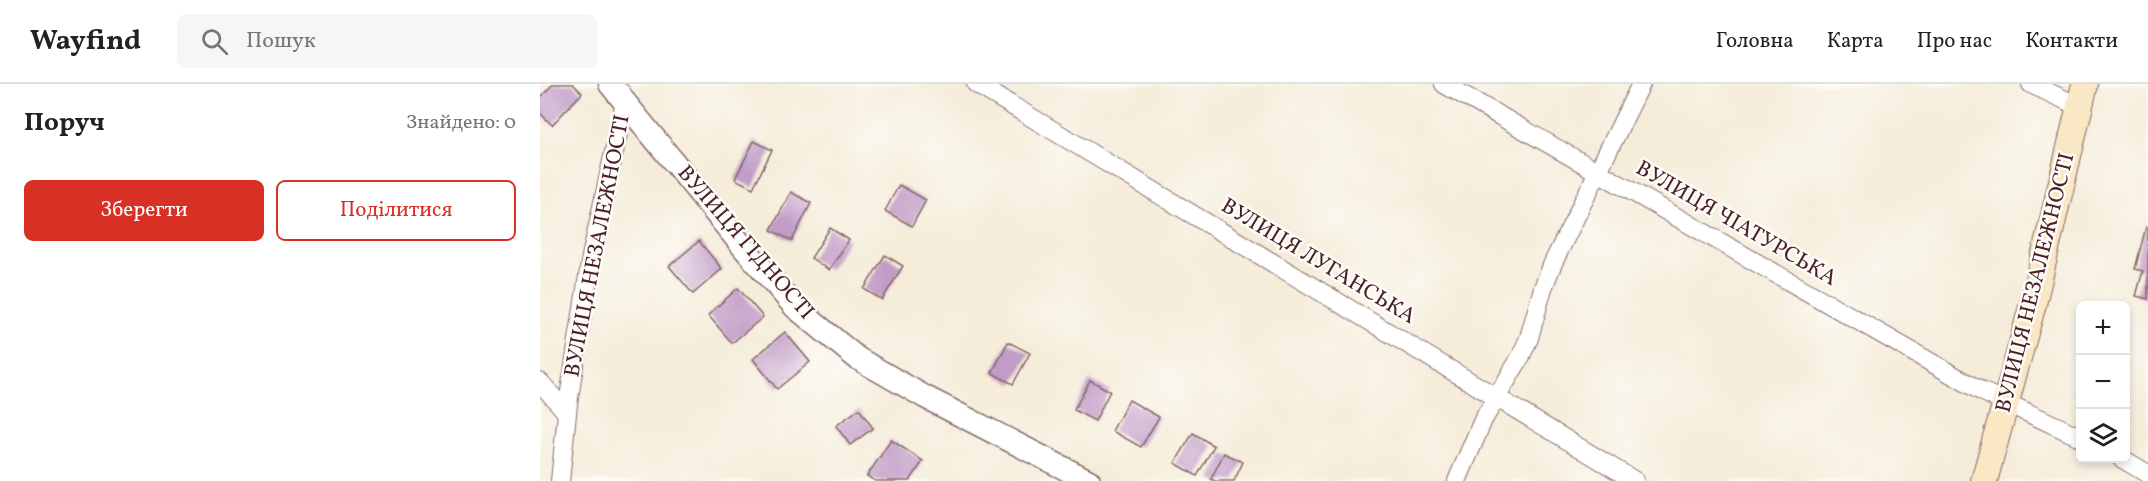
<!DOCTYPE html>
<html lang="uk">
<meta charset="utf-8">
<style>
body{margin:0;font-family:Vollkorn,serif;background:#f6f6f6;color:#222}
.controls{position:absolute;right:18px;bottom:18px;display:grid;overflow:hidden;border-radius:9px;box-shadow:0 3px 9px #0003}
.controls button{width:54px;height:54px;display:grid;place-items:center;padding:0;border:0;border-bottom:2px solid #e0e0e0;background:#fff;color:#222;font:30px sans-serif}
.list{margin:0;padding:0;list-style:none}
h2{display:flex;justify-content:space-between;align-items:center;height:78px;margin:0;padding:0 24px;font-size:26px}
h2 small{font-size:20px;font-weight:400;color:#767676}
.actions{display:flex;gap:12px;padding:18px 24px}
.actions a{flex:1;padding:14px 0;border:2px solid #d93025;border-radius:9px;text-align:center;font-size:21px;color:#d93025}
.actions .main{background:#d93025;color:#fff}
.icon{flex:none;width:33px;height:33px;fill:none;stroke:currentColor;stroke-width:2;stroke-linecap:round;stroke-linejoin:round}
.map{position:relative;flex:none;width:1608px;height:397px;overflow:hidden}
header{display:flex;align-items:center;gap:36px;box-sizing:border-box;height:84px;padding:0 30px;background:#fff;border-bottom:2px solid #e0e0e0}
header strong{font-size:28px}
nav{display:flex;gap:33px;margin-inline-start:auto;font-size:21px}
.search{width:420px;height:54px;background:#f6f6f6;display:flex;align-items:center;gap:15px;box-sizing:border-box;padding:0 21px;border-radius:9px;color:#767676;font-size:22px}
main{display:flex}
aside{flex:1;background:#fff}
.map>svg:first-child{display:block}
</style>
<header>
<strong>Wayfind</strong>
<div class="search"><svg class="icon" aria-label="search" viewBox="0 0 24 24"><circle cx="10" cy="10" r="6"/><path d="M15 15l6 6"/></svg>Пошук</div>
<nav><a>Головна</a><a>Карта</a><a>Про нас</a><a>Контакти</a></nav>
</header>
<main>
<aside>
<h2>Поруч<small>Знайдено: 0</small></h2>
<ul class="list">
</ul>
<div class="actions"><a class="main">Зберегти</a><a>Поділитися</a></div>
</aside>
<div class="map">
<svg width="1608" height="397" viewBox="0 0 1608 397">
<rect width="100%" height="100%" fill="#fdfcf7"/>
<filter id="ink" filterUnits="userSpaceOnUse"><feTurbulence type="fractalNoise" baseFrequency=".0167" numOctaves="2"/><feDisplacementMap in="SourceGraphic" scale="12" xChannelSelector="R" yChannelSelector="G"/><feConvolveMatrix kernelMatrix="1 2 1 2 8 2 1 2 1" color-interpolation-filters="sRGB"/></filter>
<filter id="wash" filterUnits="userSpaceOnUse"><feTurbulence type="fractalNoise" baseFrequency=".008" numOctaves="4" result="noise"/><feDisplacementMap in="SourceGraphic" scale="24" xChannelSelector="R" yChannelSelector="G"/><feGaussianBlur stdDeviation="1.35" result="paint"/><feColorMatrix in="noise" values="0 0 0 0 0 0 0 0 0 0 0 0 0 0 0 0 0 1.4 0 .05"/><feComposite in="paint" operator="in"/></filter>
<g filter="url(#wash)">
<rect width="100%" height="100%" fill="#f5ecd9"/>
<g id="blocks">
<g fill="#c19cc7">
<path d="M13 0H33L42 9 12 41 0 29V14Z"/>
<path d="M214 57 232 66 213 104 195 95Z"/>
<path d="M359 101 386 116 372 142 345 127Z"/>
<path d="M251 108 271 119 252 157 231 146Z"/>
<path d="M1606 143H1608V215L1596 212 1603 187 1595 185Z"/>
<path d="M290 144 309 156 289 186 271 174Z"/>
<path d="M159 157 182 185 153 210 129 182Z"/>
<path d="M345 171 363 182 342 216 324 205Z"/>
<path d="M198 204 223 233 192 259 168 231Z"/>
<path d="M245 248 270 278 237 305 213 275Z"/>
<path d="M468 258 490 269 473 300 452 289Z"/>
<path d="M550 296 570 307 555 337 534 326Z"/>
<path d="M589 316 619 333 601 363 572 347Z"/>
<path d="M319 325 333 344 310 361 296 342Z"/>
<path d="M653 349 674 362 657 392 635 379Z"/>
<path d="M351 356 383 377 370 397H335L327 392Z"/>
<path d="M684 369 703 378 694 397H675L671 395Z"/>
</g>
</g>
</g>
<g filter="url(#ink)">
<use href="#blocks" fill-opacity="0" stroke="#866768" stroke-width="1.5"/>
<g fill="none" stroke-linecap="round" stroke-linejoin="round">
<defs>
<g id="minor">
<path d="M436 0 1095 397"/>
<path d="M904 0 1441 307 1540 353"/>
<path d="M1491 0 1540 23"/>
<path d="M0 298 27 329"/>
<path d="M1581 374 1608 390"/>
<path d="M20 397 28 320 51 173 85 18 82 9"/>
<path d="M917 397 943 336 980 274 989 254 1003 204 1013 179 1101 0"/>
</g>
<path id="tertiary" d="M70 0 204 164 255 223 317 274 385 313 549 397"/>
<path id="secondary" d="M1444 397 1493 220 1545 0"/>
</defs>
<use href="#minor" stroke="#866768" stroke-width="20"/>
<use href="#tertiary" stroke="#866768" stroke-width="25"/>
<use href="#secondary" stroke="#866768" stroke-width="28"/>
<use href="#minor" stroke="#fff" stroke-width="18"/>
<use href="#tertiary" stroke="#fff" stroke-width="22"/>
<use href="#secondary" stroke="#fae7c3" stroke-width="26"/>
</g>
</g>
<g text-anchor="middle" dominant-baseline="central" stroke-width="5" stroke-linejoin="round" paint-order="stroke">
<g font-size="22" fill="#4a1f2b" stroke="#fdfcf7">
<text transform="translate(1196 140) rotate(30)">ВУЛИЦЯ ЧІАТУРСЬКА</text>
<text transform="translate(205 159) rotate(49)">ВУЛИЦЯ ГІДНОСТІ</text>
<text transform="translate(58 162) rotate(-79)">ВУЛИЦЯ НЕЗАЛЕЖНОСТІ</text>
<text transform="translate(778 178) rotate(31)">ВУЛИЦЯ ЛУГАНСЬКА</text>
<text transform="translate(1496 199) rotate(-76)">ВУЛИЦЯ НЕЗАЛЕЖНОСТІ</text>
</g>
</g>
</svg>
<div class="controls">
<button>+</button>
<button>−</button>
<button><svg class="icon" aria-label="layers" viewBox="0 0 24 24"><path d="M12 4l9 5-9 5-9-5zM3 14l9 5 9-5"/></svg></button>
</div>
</div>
</main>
